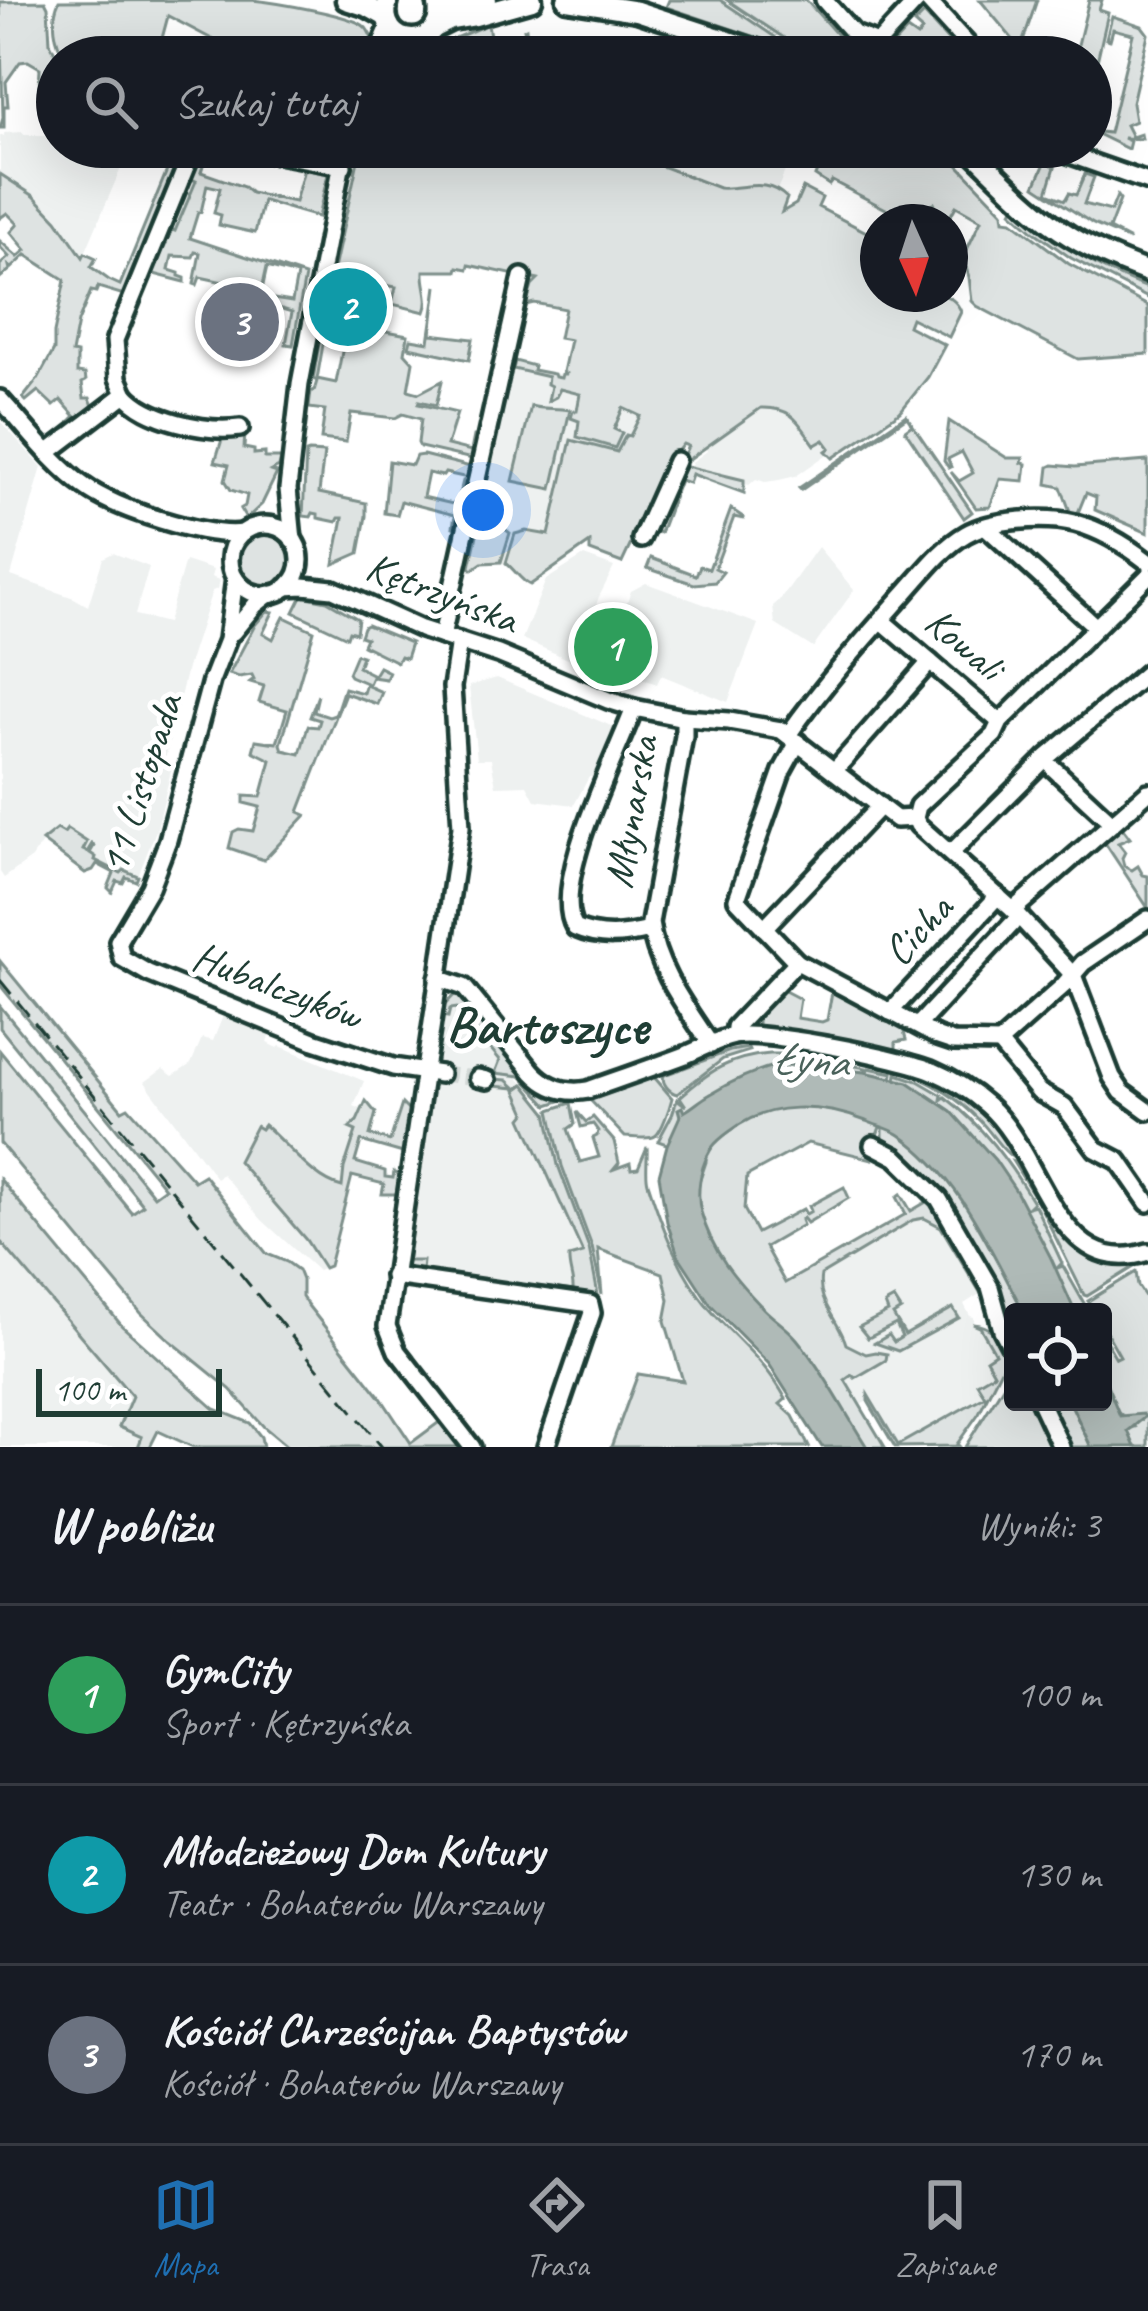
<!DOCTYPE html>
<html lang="pl">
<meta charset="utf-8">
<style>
body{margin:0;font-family:Caveat,sans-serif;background:#242831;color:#f1f3f6}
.controls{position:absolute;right:36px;bottom:36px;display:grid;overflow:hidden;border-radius:12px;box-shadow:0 12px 48px #0002}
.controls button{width:108px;height:108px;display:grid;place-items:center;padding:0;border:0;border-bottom:3px solid #363941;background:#171b24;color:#f1f3f6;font:60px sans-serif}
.compass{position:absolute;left:860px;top:204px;width:108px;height:108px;border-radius:50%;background:#171b24;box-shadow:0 12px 48px #0002;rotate:177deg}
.scale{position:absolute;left:36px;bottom:30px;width:186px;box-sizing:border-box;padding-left:12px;border:6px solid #1f3d34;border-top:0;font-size:33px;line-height:42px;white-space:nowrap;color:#1f3d34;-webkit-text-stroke:9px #fff;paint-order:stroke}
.you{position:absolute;left:483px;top:510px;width:42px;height:42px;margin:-30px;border:9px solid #fff;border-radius:50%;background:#1a73e8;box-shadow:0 0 0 18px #1a73e833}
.badge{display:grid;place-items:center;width:78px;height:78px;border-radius:50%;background:#1f6fb2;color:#fff;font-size:39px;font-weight:700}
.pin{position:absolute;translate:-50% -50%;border:6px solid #fff;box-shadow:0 3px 12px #0006}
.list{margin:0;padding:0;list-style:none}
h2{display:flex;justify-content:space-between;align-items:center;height:156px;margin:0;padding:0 48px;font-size:51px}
h2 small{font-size:39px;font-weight:400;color:#9ea1a6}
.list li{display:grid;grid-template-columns:78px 1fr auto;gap:36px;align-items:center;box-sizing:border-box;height:180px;padding:0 48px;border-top:3px solid #363941}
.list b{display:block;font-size:45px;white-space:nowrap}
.list p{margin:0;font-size:39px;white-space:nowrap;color:#9ea1a6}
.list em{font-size:39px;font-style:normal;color:#9ea1a6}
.icon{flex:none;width:66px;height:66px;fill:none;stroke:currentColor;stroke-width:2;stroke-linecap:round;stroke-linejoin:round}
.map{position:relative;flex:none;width:1148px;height:1447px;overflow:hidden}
.search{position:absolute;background:#171b24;box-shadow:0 12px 48px #0002;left:36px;right:36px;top:36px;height:132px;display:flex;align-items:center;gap:30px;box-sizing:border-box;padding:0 42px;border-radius:66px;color:#9ea1a6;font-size:45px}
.sheet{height:696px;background:#171b24}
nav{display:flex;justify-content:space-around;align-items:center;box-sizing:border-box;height:168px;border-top:3px solid #363941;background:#171b24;font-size:33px;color:#9ea1a6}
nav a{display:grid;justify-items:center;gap:6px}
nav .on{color:#1f6fb2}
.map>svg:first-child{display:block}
</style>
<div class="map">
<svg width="1148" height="1447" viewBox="0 0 1148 1447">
<rect width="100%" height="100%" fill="#fff"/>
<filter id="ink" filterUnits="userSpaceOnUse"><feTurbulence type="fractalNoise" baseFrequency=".00833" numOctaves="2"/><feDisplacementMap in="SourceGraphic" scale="24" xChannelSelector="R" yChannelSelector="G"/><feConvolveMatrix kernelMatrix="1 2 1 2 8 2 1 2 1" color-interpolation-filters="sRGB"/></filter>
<g filter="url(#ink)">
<g fill="#eef1f0">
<path d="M23 132 24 135H45L51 143 57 144V147L129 149 83 258 57 220 34 196 0 174V136H4V133Z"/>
<path d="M640 147H795L770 207 638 157Z"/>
<path d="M514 366 597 381 624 408 681 435 619 561 551 530 548 536 507 564 500 562 480 521Z"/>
<path d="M758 408H792L839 446 796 476 779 480 765 482 756 479 749 485 690 470 692 462 707 451 704 445Z"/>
<path d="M0 421 42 467 11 576 74 598 88 606 103 558 113 553 149 567 135 615 167 623 185 561 213 570 211 577 219 580 217 589 212 591 187 668 164 764 172 767 167 787 157 828 138 876 124 871 122 874 43 841 32 858 4 878 0 872Z"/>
<path d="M818 547 854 590 813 648 775 624 773 606 780 600Z"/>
<path d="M584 556 614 567 599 597 575 662 522 639 546 580Z"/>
<path d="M646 583 758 624 728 702 661 675 657 684 603 664 631 591Z"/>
<path d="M497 678 616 728 596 776 589 777 574 805 535 800 527 785 496 786 491 759H477L469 686Z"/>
<path d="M454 1004 458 1005 534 1097 551 1159 591 1256 595 1296 407 1271 401 1267 433 1047H436L442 1008Z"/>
<path d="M223 1016 270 1036 268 1043 278 1048 280 1046 364 1081 354 1106 368 1112 329 1266 318 1271 262 1220 222 1174 216 1178 145 1082 163 1069 173 1076 191 1064 202 1038 213 1041Z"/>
<path d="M932 1205 983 1292 964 1304 970 1316 974 1317V1326L980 1327 1000 1359 985 1398 900 1447 872 1399 860 1405 787 1288Z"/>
<path d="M0 1235 134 1394 119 1427 142 1437 138 1447H0Z"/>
</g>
<g fill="#dee3e2" stroke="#7e908b" stroke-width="3" fill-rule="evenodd">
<path d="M252 0C272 2 354 15 365 27 368 29 373 40 374 44L366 57H246L168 16 157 57H65C54 42 51 18 59 1Z"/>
<path d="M669 0H720L775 37 774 43 666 7Z"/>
<path d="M727 0H806L840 38 846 32 855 41 853 43 845 36 837 45 844 52 816 57 782 46 784 38Z"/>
<path d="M980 0H1037L1021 47 1020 48Z"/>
<path d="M1089 0H1102L1099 10 1108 13 1095 70 1091 69V57H1075Z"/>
<path d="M45 1 48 7 50 43 57 57V103L39 87 40 68 28 61 20 62 6 82 8 106H4V128H0L3 118 0 2Z"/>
<path d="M924 14 963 57H868L861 50 881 45 890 48 907 30 917 37 922 31 914 24Z"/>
<path d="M1112 16 1142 26 1148 34 1132 103 1135 121 1126 125 1132 137 1141 134 1142 139 1123 138 1130 141 1128 149 1091 131 1109 133 1133 34 1113 29 1110 40 1106 39Z"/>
<path d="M488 24 493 55 527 44 524 29 526 28 529 53 538 57H411Z"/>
<path d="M157 147H187L127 296 98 287 96 292 91 291 78 322 72 353 77 354V373L85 374 86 381 82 383 84 398H90L93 406 80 418 69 422 75 416 61 400 54 406 38 391 26 401 23 398 38 379 54 350V333L65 280 26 255 12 268 9 266 10 270 0 278V265L9 257 0 247V241L18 257 26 250 11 232 18 224 7 213 0 218V174L34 196 57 220 83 257 85 253 96 258 91 267 109 280 120 285 170 163 154 156Z"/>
<path d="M212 147 273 159 269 163 219 153 204 162 201 172 244 187 251 193 295 202 305 165 320 168 328 174 318 217 263 201 255 233 219 225 221 215 214 213 220 188 207 185 201 212H198L190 238 305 276 293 345 286 344 292 312 265 304 267 298 292 302 297 275 267 267 260 299 227 292 228 283 200 277 197 285 194 284 200 253 195 252 193 257 172 256 169 270 179 273V276L185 278V282L150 273 167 228 175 231 196 181 187 177 200 151Z"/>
<path d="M361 147H640L638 157 719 188C743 190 765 176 787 198L782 212 796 204 803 188 822 198 818 207 878 238V294C903 294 952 283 961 312L949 337 911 318 908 326 945 345 928 377 900 412 833 458 826 451 830 448 824 440 815 445C798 422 793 407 761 408L685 462 682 459 688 446 683 444 671 459 622 563 590 551V543L530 585C521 581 515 570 506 563L515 534 526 531 549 535 571 440 617 452 626 435 630 436 640 416 623 408 614 429 622 433 615 448 577 437 579 421 571 418 573 411H577L580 394 560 389 556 397 548 401 551 386 547 384 548 377 513 369 515 361 534 366 533 370 554 374 555 377 561 378 562 374H567L563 372 570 340 559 338 565 309 534 303 526 305 532 286 538 280 469 265 468 269 458 267 457 271H424C423 286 431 298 425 312L392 304 396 287 373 283 371 294 363 293 361 296 337 292 334 312 325 310Z"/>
<path d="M826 147H846L874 159 878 151 869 147H886L913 155 916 147H941L1003 212 1004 220 1012 221 1069 264 1148 306V354L1078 359 977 306 972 301 969 277 963 258 981 220 956 206 947 222H930L938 212 934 203 924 207 927 216 924 222H911L832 181 829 185 815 176Z"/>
<path d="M1046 161 1055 167 1047 193 1065 200 1069 193 1076 195 1085 174 1094 177 1084 204 1111 211 1117 196 1120 200 1109 229 1130 240 1093 224 1035 186Z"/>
<path d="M1015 206C1054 242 1098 270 1148 288V298L1071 258 1033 231 1012 212Z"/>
<path d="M437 286 431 334 473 339 469 360 409 347 411 339 429 342Z"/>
<path d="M327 320 408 335 405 353 413 362 408 390 419 393 442 381 436 405 419 401 418 404 457 413 447 445 471 451 474 436H477L472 459 420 447 418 443 421 419 403 414 395 418 351 413 346 442 321 439 325 410 309 408 311 391H314L317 381 313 379 321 332H326ZM325 333 345 336 336 383 317 379Z"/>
<path d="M531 406C544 410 556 407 570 410L552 489 513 481Z"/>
<path d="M906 415 972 512 964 518 905 430 912 425 907 417 801 490 799 488Z"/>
<path d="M949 421 1007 458H1023L1022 463 1026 464 1024 481 1000 479 990 507 976 508 951 472 959 481 973 473 962 452 948 459 951 467 949 468 944 461Z"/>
<path d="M245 433 244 448 254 450V454L265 453V458H281L279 467 271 471 277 473 262 504 246 519 240 509 245 506 247 495 231 490 225 480 229 465 215 462 223 436Z"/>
<path d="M309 452 324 453 319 493 366 503V516L359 553 334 564 343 518H339L337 522 318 518V514L313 513 311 517 303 516 306 453Z"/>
<path d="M423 455 471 467 468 478 445 473 443 476 428 473 423 497 457 505 463 481H467L457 528 453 527 455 515 401 501 397 515 384 513 389 461 412 465 416 456Z"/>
<path d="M1148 461V533L1095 510 1096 497 1086 493 1077 515 1071 514 1061 487 1047 484 1049 467 1053 465 1075 467Z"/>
<path d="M682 465 744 480V493L692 474 689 483 680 480 660 533 649 529Z"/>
<path d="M731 509 743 517V519L734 517 715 568 723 572 715 582 694 584 647 568 651 558 696 575 700 566 709 569Z"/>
<path d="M480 521 501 526 510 533 501 562 482 563 472 570 470 567Z"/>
<circle cx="264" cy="560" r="27"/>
<path d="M302 596 327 601 358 619 356 633 349 631 347 637 294 612Z"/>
<path d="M267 611 273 612 263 633 273 639 284 617 314 631 281 744 283 750 300 754 308 726 318 727 320 720 310 717 318 695 314 712 329 717 335 715 344 688 363 693 366 683 350 676 348 673 356 654 362 656 358 667 374 675 379 667 389 672 386 679 372 677 368 686 382 692 377 704 345 693 299 812 306 815 264 860 229 848 233 832 239 829 253 831 260 807 244 803V796L261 797 271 760 253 751 256 740 277 743 287 710 259 702 264 686 250 682 254 679 252 675 239 677 229 674 255 625Z"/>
<path d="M367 625 411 643 406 658 400 656 397 662 363 645 366 638 360 636 363 627Z"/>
<path d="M1120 825 1130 838 1118 843 1125 852 1122 858 1124 866 1132 870 1138 866 1143 875 1148 876V908L1105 843V839Z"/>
<path d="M57 829 64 833 67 829 87 842 83 850 87 852 92 844 94 846 90 853 96 857 95 860 121 873 124 870 138 876 136 881 126 877 123 883 117 881 112 892 108 888 114 873 97 864 93 870 85 873 42 841Z"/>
<path d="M0 961 122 1110 128 1107 194 1181 204 1175 267 1254 287 1262 298 1270 302 1280V1297L306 1303 381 1398 411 1443 442 1420 463 1447H288L264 1427 230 1389 171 1341 141 1313 0 1143V1051L132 1213 143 1205 0 1028V1006L154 1196 165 1188 0 985Z"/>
<path d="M781 989 800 999 797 1018 822 1022 827 1020 832 992 903 1028 906 1040 896 1042V1054L758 1027V1015Z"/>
<path d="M459 990 569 1098 548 1105 521 1076 495 1073 500 1060 457 1008 450 1009 448 1017 441 1016 442 1008Z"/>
<path d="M748 1048 749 1051 723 1059 677 1094C669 1092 661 1083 664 1075L730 1051Z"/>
<path d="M770 1054H779L781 1059 782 1054 823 1060 824 1065 826 1060 866 1068V1073L869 1068 893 1073 892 1079 896 1080 897 1074 918 1081 942 1095 941 1100 945 1097C982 1125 1009 1162 1033 1202L1028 1207 1035 1205 1062 1263 1057 1268 1063 1266 1089 1312H1061L914 1094 680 1116 672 1146 658 1141 672 1115 677 1099 686 1106 680 1097C709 1071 730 1057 770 1054Z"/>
<path d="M900 1067C934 1079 968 1092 994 1120 1004 1131 1012 1148 1020 1162 1002 1153 994 1135 980 1121 957 1097 930 1080 899 1070Z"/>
<path d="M654 1077 672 1098C670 1106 662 1132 655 1136 650 1140 632 1137 625 1137L590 1100Z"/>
<path d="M494 1079 507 1080 517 1089 524 1084 547 1113 558 1165 589 1248 598 1295 593 1301 403 1273 405 1261H423L422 1271 573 1291C574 1279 568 1270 569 1257L583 1253 522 1118 526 1113 515 1088 493 1086Z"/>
<path d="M366 1101 376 1113 370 1135 390 1141 402 1104 409 1111 403 1153 361 1141 355 1162 385 1171V1177L393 1178 394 1172 400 1176 397 1194H382L384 1184 352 1176 329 1266 324 1268 306 1240 238 1161 256 1126 261 1129 264 1125C287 1144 314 1181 342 1187L344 1168 356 1131 349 1128 357 1121Z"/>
<path d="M765 1101 862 1113 939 1150 1029 1312H1013V1339L995 1285 903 1155 883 1141V1128L880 1127 876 1138H869L866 1141 872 1159 808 1143 747 1176 744 1209 757 1233 803 1209 806 1214 811 1211 809 1206 844 1187 849 1198 807 1223 803 1218 801 1220 803 1225 765 1247 785 1283 906 1214 897 1197 901 1194 911 1211 928 1201 934 1203 984 1290 986 1302 941 1227 924 1218 913 1220 821 1275C816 1302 839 1320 846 1344L866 1354 876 1352 887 1354 886 1360 855 1378 852 1375 845 1380 885 1447H862L705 1245 692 1203 706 1162V1156L699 1153Z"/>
<path d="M571 1103 575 1124 568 1129 580 1162 599 1157 593 1138 597 1136 598 1131 593 1124 581 1127 577 1112 586 1122 593 1117 614 1141 619 1163 614 1169 630 1163 631 1169 638 1168 647 1147C648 1158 645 1173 648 1183 662 1226 678 1270 708 1307 736 1340 764 1359 786 1399L780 1404 793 1416 809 1447H611L638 1374 683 1381 665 1321 669 1300 663 1273 598 1249 602 1295 592 1247 562 1166 550 1110Z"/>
<path d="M1013 1162 1026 1167C1042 1198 1056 1237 1088 1254 1103 1262 1121 1259 1134 1267L1087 1296 1084 1295 1038 1202Z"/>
<path d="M0 1179 122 1326 215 1409 250 1423 261 1437 263 1447H193L158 1431 150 1447H138L142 1437 119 1427 132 1396 0 1241Z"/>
<path d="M1136 1272 1138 1286 1148 1301V1447H1135L1128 1433 1129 1429 1135 1427 1103 1398V1336L1116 1358 1120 1356 1103 1326V1312H1095L1088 1301Z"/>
<path d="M894 1299 901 1310 893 1315 905 1335 953 1308 959 1318 898 1351 875 1343 889 1335 894 1342 902 1337 896 1324 868 1338 859 1327 888 1312 885 1304Z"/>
<path d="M973 1324C995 1325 1002 1343 1012 1359L1003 1365 979 1413 957 1444 959 1446 895 1447 868 1401V1395L898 1445 985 1396 977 1383 994 1373 986 1359 995 1353 980 1327Z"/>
<path d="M1013 1374V1402H1036L1056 1447H965L1008 1378Z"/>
<path d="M1045 1402H1070L1091 1447H1066Z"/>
</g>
<g fill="#afbab7" stroke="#758883" stroke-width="3">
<path d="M781 1064 865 1072 908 1082 951 1111 995 1160 1016 1191 1050 1256 1075 1312H1024C989 1248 962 1179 900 1135 890 1128 877 1126 866 1121 821 1104 769 1100 729 1132 714 1143 709 1149 703 1167 699 1181 697 1197 701 1212 712 1252 735 1279 764 1309 775 1320 787 1327 797 1339 824 1372 844 1411 867 1447H822L769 1364 710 1304 678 1255 667 1222 659 1175 667 1145 680 1116 678 1109 682 1107 684 1112C693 1107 700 1100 709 1095 730 1082 756 1070 781 1064Z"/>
<path d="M1103 1375 1120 1416 1143 1414 1145 1417 1128 1431 1135 1447H1091L1070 1402H1103Z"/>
</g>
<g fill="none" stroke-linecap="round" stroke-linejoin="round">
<path stroke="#d2d8d6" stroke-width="15" stroke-dasharray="15 8" stroke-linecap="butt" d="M440 1074 478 1078"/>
<defs>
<g id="minor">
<path d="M824 0 854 34 878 43 918 0"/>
<path d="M927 0 979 57"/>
<path d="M376 57 389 26"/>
<path d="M391 57 410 39"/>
<path d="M239 147 343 166"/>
<path d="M1048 147 1148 182"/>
<path d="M125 394C147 420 207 433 240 428"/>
<path d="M0 399C25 426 54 465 84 486 115 509 205 538 243 533"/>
<path d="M49 452 125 394 118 378 115 340 194 147"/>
<circle cx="265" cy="560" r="35"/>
<path d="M986 527 1096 627"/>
<path d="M641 539 676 461"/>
<path d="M293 540 288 489 300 384 345 147"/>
<path d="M1148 576 1000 722 994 735 918 806 915 818 918 825 1013 910 1073 975 1112 1077 1122 1092 1148 1111"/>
<path d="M235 578 227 640 211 681 168 840 150 887 118 941 122 958 148 973 314 1041 393 1067 440 1074"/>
<path d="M286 587 303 586 333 589 421 629 498 654 608 700 634 708 684 718 729 721 781 730 896 819 915 818"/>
<path d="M881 620 1000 722"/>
<path d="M233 632 255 605 269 594"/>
<path d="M442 636 522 277"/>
<path d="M459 641 452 687 461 827 387 1326 397 1351 472 1447"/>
<path d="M634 708C617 756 549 884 575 928 600 939 624 936 650 930"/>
<path d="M684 718V736L650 923C656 969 686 1007 711 1045"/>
<path d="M788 735C823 685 865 638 906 592 924 572 942 548 966 534 992 519 1046 516 1075 523 1102 530 1126 545 1148 562"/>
<path d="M798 742 782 771 737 899 797 962 938 1037 953 1042 999 1043 1063 986 1083 963 1148 919"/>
<path d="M1053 768 1111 822"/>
<path d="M834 771 930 662"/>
<path d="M951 853 1046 758 1148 672"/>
<path d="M1013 910 1148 792"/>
<path d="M764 928 880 806"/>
<path d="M438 978 464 987 533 1072C548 1088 566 1094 588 1090 619 1079 651 1068 683 1056 699 1050 717 1039 734 1036 763 1030 903 1058 933 1071 952 1079 971 1091 987 1105 1043 1153 1055 1281 1148 1252"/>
<path d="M890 1012 998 896"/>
<path d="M921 1022 1012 924"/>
<path d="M735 1035V1027L797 962"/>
<path d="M999 1043 1039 1092 1064 1106 1096 1149 1119 1161 1148 1203"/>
<path d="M478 1078 487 1080"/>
<path d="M873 1145 896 1157 939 1199 990 1287 1002 1330 1013 1351"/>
<path d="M393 1276 590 1304 592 1313 546 1447"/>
<path d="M1040 1402 1061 1447"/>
</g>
<g id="major">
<path d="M346 0 368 7 386 17"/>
<path d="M388 0C374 52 451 52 437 0"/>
<path d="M567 0 637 11 778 57"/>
<path d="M439 3 458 5 487 0"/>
<path d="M435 28 451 20 475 16 532 0"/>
<path d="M968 147C1000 177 1032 213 1070 236 1094 251 1121 262 1148 272"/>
</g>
</defs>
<use href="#minor" stroke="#1f3d34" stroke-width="24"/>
<use href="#major" stroke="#1f3d34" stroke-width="27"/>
<use href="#minor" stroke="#fff" stroke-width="15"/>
<use href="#major" stroke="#fff" stroke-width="18"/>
<path stroke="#1f3d34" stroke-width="3" stroke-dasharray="18 9" stroke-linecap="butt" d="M0 980 382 1447"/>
</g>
</g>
<g text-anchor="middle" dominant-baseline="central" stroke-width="10" stroke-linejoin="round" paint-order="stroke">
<g font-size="42" fill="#1f3d34" stroke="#fff">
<text transform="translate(442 593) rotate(21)">Kętrzyńska</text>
<text transform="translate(964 644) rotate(41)">Kowali</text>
<text transform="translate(141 784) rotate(-72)">11 Listopada</text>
<text transform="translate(631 812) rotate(-80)">Młynarska</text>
<text transform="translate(918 930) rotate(-47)">Cicha</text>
<text transform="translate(277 986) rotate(21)">Hubalczyków</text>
</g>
<g font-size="45" font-style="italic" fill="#4a625b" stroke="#fff">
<text transform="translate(810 1060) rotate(3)">Łyna</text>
</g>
<g font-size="54" font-weight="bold" fill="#1f3d34" stroke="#fff">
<text x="547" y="1026">Bartoszyce</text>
</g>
</g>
</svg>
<div class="controls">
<button><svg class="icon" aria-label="locate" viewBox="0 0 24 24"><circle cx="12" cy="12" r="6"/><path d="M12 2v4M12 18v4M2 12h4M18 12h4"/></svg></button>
</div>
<svg class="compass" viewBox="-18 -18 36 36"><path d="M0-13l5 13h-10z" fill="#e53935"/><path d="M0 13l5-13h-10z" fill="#9ea1a6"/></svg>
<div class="scale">100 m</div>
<div class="you"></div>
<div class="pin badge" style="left:613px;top:647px;background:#2e9e5b">1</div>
<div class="pin badge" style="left:348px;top:307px;background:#0f9aa8">2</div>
<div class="pin badge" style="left:240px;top:322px;background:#6b7280">3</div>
<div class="search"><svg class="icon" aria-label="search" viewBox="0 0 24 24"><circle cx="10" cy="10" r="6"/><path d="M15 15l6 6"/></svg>Szukaj tutaj</div>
</div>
<section class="sheet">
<h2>W pobliżu<small>Wyniki: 3</small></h2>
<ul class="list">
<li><span class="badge" style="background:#2e9e5b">1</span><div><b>GymCity</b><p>Sport · Kętrzyńska</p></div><em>100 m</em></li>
<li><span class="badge" style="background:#0f9aa8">2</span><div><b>Młodzieżowy Dom Kultury</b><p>Teatr · Bohaterów Warszawy</p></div><em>130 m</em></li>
<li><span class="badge" style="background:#6b7280">3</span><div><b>Kościół Chrześcijan Baptystów</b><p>Kościół · Bohaterów Warszawy</p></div><em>170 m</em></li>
</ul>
</section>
<nav>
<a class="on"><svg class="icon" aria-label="map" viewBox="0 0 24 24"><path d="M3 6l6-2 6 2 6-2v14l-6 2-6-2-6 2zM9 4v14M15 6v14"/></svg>Mapa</a>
<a><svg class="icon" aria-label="directions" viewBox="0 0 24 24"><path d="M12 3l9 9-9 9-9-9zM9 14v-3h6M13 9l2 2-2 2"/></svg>Trasa</a>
<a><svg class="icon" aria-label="saved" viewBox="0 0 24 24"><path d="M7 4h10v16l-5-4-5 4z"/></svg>Zapisane</a>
</nav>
